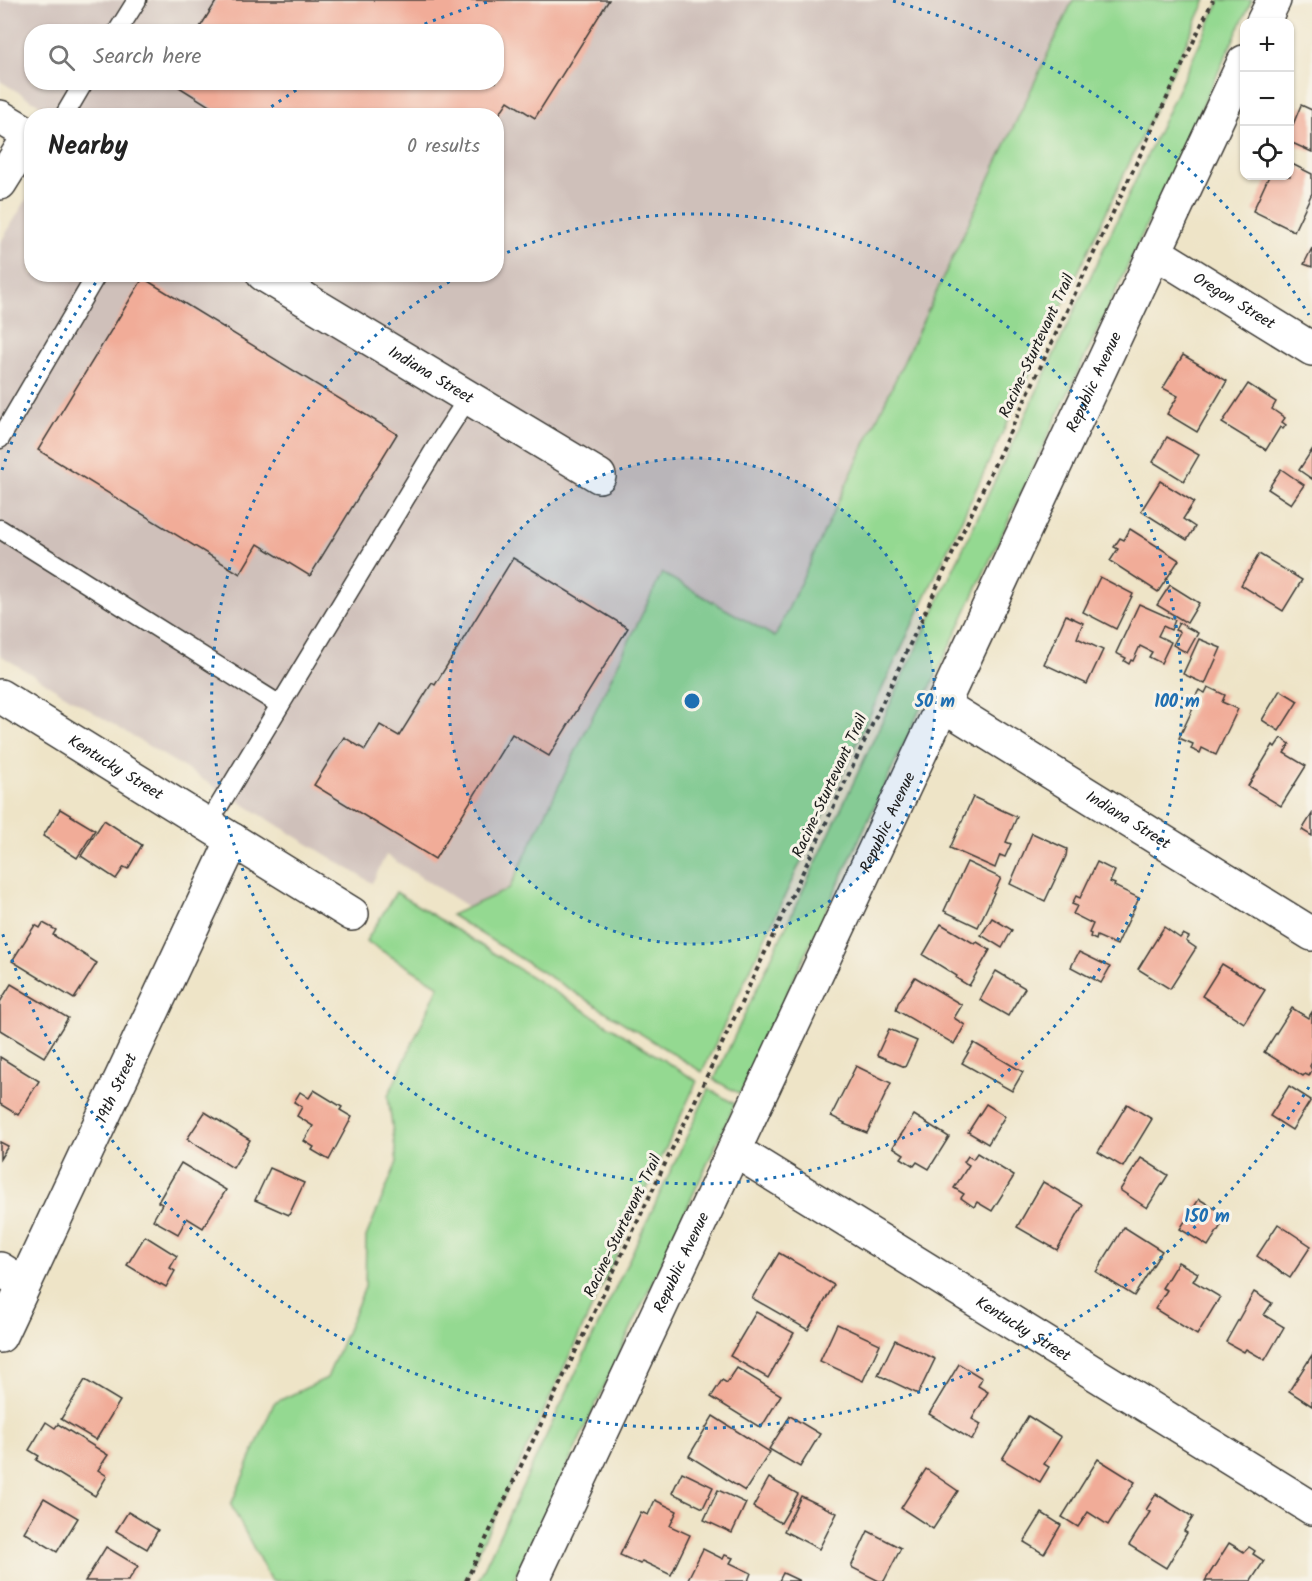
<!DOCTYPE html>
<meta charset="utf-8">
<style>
body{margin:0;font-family:Kalam,sans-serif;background:#f6f6f6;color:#222}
.controls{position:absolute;right:18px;top:18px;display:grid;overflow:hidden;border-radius:12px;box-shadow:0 2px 4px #0004}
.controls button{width:54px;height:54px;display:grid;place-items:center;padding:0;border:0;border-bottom:2px solid #e0e0e0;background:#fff;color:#222;font:30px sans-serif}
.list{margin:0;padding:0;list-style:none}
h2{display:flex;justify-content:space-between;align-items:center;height:78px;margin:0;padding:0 24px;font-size:26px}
h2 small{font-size:20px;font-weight:400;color:#767676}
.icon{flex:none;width:33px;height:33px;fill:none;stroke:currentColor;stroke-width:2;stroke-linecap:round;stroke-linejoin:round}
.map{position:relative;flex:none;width:1312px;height:1581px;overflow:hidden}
.search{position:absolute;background:#fff;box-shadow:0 2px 4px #0004;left:24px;top:24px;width:480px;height:66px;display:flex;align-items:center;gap:15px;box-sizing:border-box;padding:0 21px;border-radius:24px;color:#767676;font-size:22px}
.panel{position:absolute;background:#fff;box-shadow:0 2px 4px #0004;left:24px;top:108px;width:480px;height:174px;border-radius:24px}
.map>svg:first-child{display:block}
</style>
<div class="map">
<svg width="1312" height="1581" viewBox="0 0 1312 1581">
<rect width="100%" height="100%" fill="#f7f3e8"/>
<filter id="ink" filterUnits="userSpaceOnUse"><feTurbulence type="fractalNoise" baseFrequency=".0167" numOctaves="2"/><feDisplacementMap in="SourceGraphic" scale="12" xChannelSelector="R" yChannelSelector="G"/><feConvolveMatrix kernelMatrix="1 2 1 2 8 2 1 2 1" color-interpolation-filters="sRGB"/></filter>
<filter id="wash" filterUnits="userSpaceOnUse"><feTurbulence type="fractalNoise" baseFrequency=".008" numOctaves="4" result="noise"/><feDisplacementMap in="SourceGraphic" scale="24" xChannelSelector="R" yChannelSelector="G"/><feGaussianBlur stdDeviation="1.35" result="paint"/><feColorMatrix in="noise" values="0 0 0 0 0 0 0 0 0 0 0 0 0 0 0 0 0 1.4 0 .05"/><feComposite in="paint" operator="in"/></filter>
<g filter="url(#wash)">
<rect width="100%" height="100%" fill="#eee4c7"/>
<path fill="#cfc0ba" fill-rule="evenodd" d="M0 0H1073L775 637 735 615 580 978 386 855 372 883 0 655V243L31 192 32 274H496V116L56 115 0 81ZM32 32H496V82H32Z"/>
<g fill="#94d991" stroke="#587a56" stroke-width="1.5">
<path d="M1073 0H1206L702 1072 451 915 509 889 662 573 775 637Z"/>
<path d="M1220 0H1252L740 1094 714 1080Z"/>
<path d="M396 892 697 1081 465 1581H271L231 1505 274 1403 327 1378 365 1287 366 1237 397 1162 388 1096 439 986 366 941Z"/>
<path d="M709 1089 735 1104 545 1514 513 1581H478Z"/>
</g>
<g id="blocks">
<g fill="#f1ac98">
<path d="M217 0H609L535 118 508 101 496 119V116H217L219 112 171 82H496V32H197Z"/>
<path d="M1301 105 1312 110V152L1290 142V132Z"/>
<path d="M1290 163 1312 174V193L1294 231 1253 211 1269 176H1290Z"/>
<path d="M1312 248V267L1304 264Z"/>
<path d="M143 278 397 434 310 576 258 544 240 574 38 450Z"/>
<path d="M1183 355 1227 381 1197 432 1167 414 1178 396 1163 388Z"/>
<path d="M1248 384 1276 402 1272 409 1285 418 1282 422 1286 425 1283 429 1280 427 1266 450 1222 423Z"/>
<path d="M1167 437 1199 455 1184 481 1153 462Z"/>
<path d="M1312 450V479L1299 470Z"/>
<path d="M1281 469 1304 485 1291 504 1268 489Z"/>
<path d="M1160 481 1194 502 1183 519 1195 527 1187 540 1141 511Z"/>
<path d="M1130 529 1179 560 1158 592 1110 561 1118 549 1114 547 1120 538 1124 540Z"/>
<path d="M1259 554 1302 580 1283 611 1241 585Z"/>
<path d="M513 558 628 628 549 756 512 734 435 859 314 785 344 737 365 750 380 725 399 736 432 683 435 685Z"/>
<path d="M1100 577 1133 594 1116 629 1083 612Z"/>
<path d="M1170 585 1199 603 1187 623 1157 605Z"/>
<path d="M1139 604 1175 620 1171 630 1163 626 1158 636 1171 642 1161 663 1149 657 1152 652 1140 646 1133 661 1131 660 1129 664 1124 661 1126 658 1116 653Z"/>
<path d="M1066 615 1083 623 1077 638 1103 650 1087 684 1044 664Z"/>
<path d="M1179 623 1198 633 1187 653 1173 645 1180 632 1175 630Z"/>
<path d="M1199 639 1221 648 1205 684 1183 674Z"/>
<path d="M1208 687 1225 695 1222 702 1238 709 1216 755 1202 748 1200 753 1191 749 1193 744 1179 738 1196 702 1193 701 1199 690 1205 693Z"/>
<path d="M1280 690 1298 701 1279 731 1262 720Z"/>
<path d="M1281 738 1290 744 1284 753 1306 766 1281 806 1248 786 1273 745 1275 747Z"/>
<path d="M973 797 1017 817 1006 842 1011 844 1005 857 1000 855 995 868 950 848Z"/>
<path d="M60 809 95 830 77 858 43 836Z"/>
<path d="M1312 814V836L1302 830Z"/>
<path d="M104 820 142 845 128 869 124 867 116 879 81 856Z"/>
<path d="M1032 833 1067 849 1066 856 1045 901 1010 884Z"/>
<path d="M967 862 1001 878 978 927 944 911Z"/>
<path d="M1097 862 1115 871 1110 882 1115 884 1114 886 1139 898 1117 945 1097 936 1096 940 1090 937 1091 934 1089 933 1093 924 1073 914 1077 906 1072 904 1076 896 1080 898Z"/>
<path d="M992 918 1012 930 1002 948 981 935Z"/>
<path d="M43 923 56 930 53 935 97 963 74 999 12 961 35 925 40 928Z"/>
<path d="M941 924 975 944 977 942 990 950 969 986 956 978 957 976 923 955Z"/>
<path d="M1164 927 1180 938 1183 934 1189 937 1186 941 1196 948 1170 989 1138 969Z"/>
<path d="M1079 952 1110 967 1101 983 1071 967Z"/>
<path d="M1222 964 1265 990 1244 1023 1202 996Z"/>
<path d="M996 971 1025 988 1008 1016 980 1000Z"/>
<path d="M915 977 962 1005 954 1018 965 1025 954 1044 896 1010 898 1003Z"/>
<path d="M11 984 68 1018 44 1057 0 1030V1002Z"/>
<path d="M1292 1008 1308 1018 1312 1012V1062L1310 1066 1312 1070 1309 1076 1305 1074 1303 1076 1264 1052Z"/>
<path d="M889 1029 917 1041 905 1067 877 1055Z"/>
<path d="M974 1043 1023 1072 1012 1091 962 1063Z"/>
<path d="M0 1057 39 1081 18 1115 0 1104Z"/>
<path d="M856 1066 891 1083 867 1133 844 1124 845 1123 831 1116Z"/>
<path d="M1289 1086 1311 1100 1292 1130 1270 1116Z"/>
<path d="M314 1090 342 1107 340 1110 352 1117 329 1160 312 1150 314 1147 304 1141 313 1126 297 1116 302 1107 294 1102 300 1092 309 1098Z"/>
<path d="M986 1104 1005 1116 988 1144 968 1132Z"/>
<path d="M1127 1104 1152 1119 1123 1167 1098 1152Z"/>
<path d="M205 1112 250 1140 233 1168 187 1139Z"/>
<path d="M914 1115 949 1137 929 1169 917 1162 914 1166 901 1158 904 1154 893 1147Z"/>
<path d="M0 1142 8 1146 0 1159Z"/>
<path d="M977 1153 1014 1176 992 1211 977 1202 974 1207 961 1198 964 1194 954 1188 969 1165 964 1162 968 1156 973 1159Z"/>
<path d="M1141 1158 1168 1175 1147 1208 1120 1190Z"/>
<path d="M181 1163 226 1190 203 1228 187 1218 178 1234 153 1220 162 1204 158 1202Z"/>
<path d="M270 1168 304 1183 289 1215 255 1200Z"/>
<path d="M1043 1182 1083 1205 1057 1250 1017 1227Z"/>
<path d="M1199 1199 1227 1216 1208 1246 1180 1229Z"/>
<path d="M1278 1224 1311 1246 1290 1278 1257 1256Z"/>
<path d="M1124 1227 1162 1251 1134 1296 1096 1272Z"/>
<path d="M145 1236 177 1256 170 1268 175 1271 166 1287 161 1284 160 1285 127 1265Z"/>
<path d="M779 1253 834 1285 808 1330 752 1298Z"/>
<path d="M1178 1262 1198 1273 1193 1281 1220 1297 1197 1335 1155 1309 1167 1290 1162 1288Z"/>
<path d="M1254 1292 1272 1303 1264 1315 1284 1327 1265 1360 1246 1349 1244 1352 1226 1342Z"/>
<path d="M756 1312 794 1333 768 1378 730 1356Z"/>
<path d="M837 1324 880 1344 863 1381 820 1361Z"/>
<path d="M895 1340 935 1359 918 1394 878 1375Z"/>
<path d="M1312 1355V1406L1289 1391Z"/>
<path d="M959 1364 982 1378 978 1386 988 1392 972 1419 981 1424 972 1440 929 1414Z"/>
<path d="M737 1368 781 1395 761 1428 711 1397 722 1380 727 1383Z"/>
<path d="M85 1380 120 1401 96 1440 61 1419Z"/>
<path d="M713 1416 770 1452 745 1491 689 1456Z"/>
<path d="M790 1416 820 1434 800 1467 769 1449Z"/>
<path d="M1028 1416 1061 1437 1044 1464 1049 1467 1040 1482 1002 1459Z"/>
<path d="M46 1422 55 1428 58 1424 108 1455 98 1470 107 1476 95 1496 36 1460 39 1456 29 1450Z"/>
<path d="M1098 1459 1135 1482 1108 1525 1088 1512 1078 1527 1062 1517Z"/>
<path d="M926 1469 958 1491 933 1529 901 1508Z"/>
<path d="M682 1472 713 1487 703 1508 672 1493Z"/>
<path d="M769 1478 798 1494 781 1523 753 1507Z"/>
<path d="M718 1490 746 1503 732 1533 704 1520Z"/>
<path d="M1156 1494 1193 1517 1184 1531 1187 1533 1166 1568 1129 1545 1150 1512 1146 1510Z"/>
<path d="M801 1496 837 1513 819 1549 784 1531Z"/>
<path d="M44 1498 78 1518 57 1552 24 1532Z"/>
<path d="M655 1500 677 1511 670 1526 690 1535 671 1575 642 1561 640 1564 620 1555 641 1512 648 1515Z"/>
<path d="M128 1512 158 1530 147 1549 116 1531Z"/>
<path d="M1042 1513 1061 1525 1044 1554 1024 1542Z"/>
<path d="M868 1531 901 1548 884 1581H879L851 1567Z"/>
<path d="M1229 1543 1244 1552 1249 1547 1255 1551 1253 1554 1264 1561 1251 1581H1205Z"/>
<path d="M106 1547 138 1566 128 1581H85Z"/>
<path d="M703 1549 723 1559 725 1555 733 1558 730 1563 751 1573 748 1581H687Z"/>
<path d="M783 1573 800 1581H779Z"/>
</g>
</g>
</g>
<g filter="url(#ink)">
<use href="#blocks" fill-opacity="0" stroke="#3c3a36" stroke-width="1.5"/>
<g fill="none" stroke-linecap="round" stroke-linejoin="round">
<defs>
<g id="service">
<path d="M117 32 137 0"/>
<path d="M64 116 84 82"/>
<path d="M0 439 97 274"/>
<path d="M0 529 280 705"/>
<path d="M208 824 440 441 468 398"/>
</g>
<g id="minor">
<path d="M1263 22 1274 0"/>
<path d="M0 117 32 136"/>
<path d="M0 183 30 135"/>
<path id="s1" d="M1155 252 1312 349"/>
<path id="s2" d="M263 274 599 476"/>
<path id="s3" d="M0 696 352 914"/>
<path id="s4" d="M943 705 1312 934"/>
<path id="s5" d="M734 1150 1312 1508"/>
<path d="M0 1269 24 1284"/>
<path id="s6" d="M0 1336 233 840"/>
<path id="s7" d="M532 1581 1244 62"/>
</g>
</defs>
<use href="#service" stroke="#3c3a36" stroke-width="21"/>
<use href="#minor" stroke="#3c3a36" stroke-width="36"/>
<path stroke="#3c3a36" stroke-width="4" stroke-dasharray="4.5 4.5" stroke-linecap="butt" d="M466 1581 705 1080 1213 0"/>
<use href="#service" stroke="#fff" stroke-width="18"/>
<use href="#minor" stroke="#fff" stroke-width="33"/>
</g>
</g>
<circle cx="692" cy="701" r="243" fill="#1f6fb2" fill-opacity=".12"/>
<g fill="none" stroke="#1f6fb2" stroke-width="3" stroke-dasharray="3 6">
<circle cx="692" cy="701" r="243"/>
<path d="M499 256A485 485 0 1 1 461 275"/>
<path d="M1309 1087A728 728 0 0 1 2 932M2 470A728 728 0 0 1 99 278M264 112A728 728 0 0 1 306 84M408 31A728 728 0 0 1 491 1M893 1A728 728 0 0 1 1309 315"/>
</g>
<g text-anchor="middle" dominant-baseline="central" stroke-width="6" stroke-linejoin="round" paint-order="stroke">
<g font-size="16" fill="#1c1c1c" stroke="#f7f3e8">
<text stroke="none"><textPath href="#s1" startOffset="93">Oregon Street</textPath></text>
<text transform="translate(1037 346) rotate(-65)">Racine-Sturtevant Trail</text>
<text stroke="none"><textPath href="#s2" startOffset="196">Indiana Street</textPath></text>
<text stroke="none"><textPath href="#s7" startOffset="1324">Republic Avenue</textPath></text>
<text stroke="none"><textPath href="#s3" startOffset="136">Kentucky Street</textPath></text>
<text transform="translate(830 786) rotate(-65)">Racine-Sturtevant Trail</text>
<text stroke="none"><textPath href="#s4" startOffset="218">Indiana Street</textPath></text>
<text stroke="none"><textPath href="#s7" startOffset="838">Republic Avenue</textPath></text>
<text stroke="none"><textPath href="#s6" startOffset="274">19th Street</textPath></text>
<text transform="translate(623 1226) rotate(-64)">Racine-Sturtevant Trail</text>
<text stroke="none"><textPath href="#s7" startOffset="352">Republic Avenue</textPath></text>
<text stroke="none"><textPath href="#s5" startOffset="340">Kentucky Street</textPath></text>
</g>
</g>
<circle cx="692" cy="701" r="9" fill="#1f6fb2" stroke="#f7f3e8" stroke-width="3"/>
<g font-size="18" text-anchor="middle" font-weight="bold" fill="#1f6fb2" stroke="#f7f3e8" stroke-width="6" stroke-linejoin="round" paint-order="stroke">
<text x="935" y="707">50 m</text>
<text x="1177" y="707">100 m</text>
<text x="1207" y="1222">150 m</text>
</g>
</svg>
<div class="controls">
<button>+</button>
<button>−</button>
<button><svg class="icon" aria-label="locate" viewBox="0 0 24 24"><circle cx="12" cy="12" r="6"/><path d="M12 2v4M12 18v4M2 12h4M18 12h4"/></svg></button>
</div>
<div class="search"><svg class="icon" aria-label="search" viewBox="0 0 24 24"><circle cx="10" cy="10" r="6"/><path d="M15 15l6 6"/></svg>Search here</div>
<section class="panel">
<h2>Nearby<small>0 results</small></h2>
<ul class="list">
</ul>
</section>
</div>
